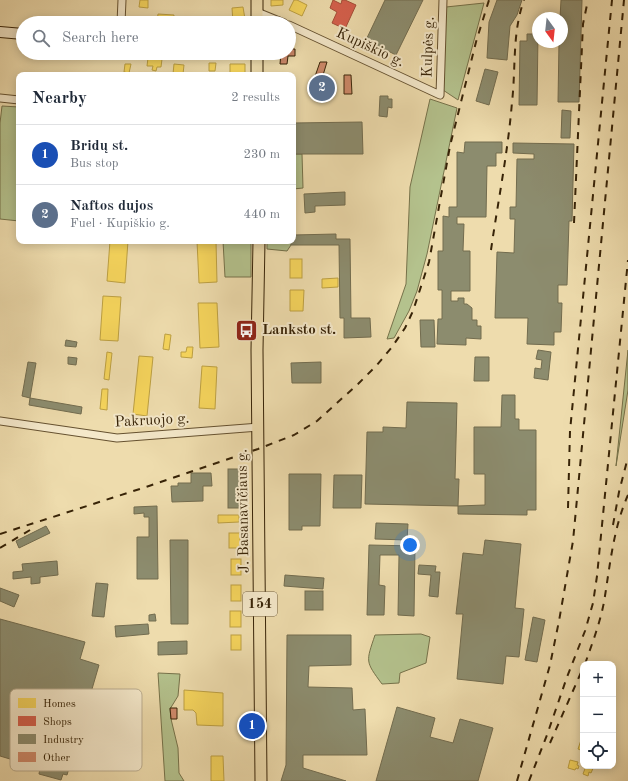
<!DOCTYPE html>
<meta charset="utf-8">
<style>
body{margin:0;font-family:"Old Standard TT",serif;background:#f2f2f3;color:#1f2937}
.controls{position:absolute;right:12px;bottom:12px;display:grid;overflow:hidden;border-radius:8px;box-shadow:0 2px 10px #0003}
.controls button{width:36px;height:36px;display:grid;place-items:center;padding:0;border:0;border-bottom:1px solid #e0e1e3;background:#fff;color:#1f2937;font:20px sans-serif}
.compass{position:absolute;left:532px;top:12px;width:36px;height:36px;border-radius:50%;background:#fff;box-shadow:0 2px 10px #0003;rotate:165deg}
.you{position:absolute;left:410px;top:545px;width:14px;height:14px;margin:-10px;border:3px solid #fff;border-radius:50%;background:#1a73e8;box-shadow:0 0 0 6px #1a73e833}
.badge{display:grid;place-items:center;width:26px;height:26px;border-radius:50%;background:#1a73e8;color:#fff;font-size:13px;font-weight:700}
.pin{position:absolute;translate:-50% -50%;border:2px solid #fff;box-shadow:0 1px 4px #0006}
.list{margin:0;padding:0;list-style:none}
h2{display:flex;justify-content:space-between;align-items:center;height:52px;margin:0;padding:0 16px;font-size:17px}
h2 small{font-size:13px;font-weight:400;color:#747a83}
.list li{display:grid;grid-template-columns:26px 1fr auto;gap:12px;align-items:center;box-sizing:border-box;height:60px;padding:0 16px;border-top:1px solid #e0e1e3}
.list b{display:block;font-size:15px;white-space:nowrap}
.list p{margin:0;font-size:13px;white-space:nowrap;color:#747a83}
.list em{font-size:13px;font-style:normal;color:#747a83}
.icon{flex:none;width:22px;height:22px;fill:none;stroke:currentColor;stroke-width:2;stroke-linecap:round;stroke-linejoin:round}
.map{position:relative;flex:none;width:628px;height:781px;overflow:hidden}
.search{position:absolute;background:#fff;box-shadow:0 2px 10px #0003;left:16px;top:16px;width:280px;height:44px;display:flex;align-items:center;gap:10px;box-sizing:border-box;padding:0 14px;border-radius:22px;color:#747a83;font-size:15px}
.panel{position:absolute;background:#fff;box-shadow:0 2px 10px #0003;left:16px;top:72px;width:280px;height:172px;border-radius:8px}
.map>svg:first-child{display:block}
</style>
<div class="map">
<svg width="628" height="781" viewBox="0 0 628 781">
<rect width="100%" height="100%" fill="#eedcad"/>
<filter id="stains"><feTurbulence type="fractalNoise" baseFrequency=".005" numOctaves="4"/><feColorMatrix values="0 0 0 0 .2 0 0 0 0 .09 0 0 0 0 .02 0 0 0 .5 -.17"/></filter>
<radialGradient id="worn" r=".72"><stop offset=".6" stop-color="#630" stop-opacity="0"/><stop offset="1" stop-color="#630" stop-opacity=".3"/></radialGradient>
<g fill="#b4c28d" stroke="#76724a">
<path d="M484 3 458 100 443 90 446 7Z"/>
<path d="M430 99 457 108 427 254 417 291 409 311 394 338 387 339 406 284 410 187Z"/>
<path d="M2 106 19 107V221L0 219V123Z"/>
<path d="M293 154H302L303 188 293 189Z"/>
<path d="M223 241H251V277H225Z"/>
<path d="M267 241H291V245L287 251 267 249Z"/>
<path d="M628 350V390L616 466Z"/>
<path d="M421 634 430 637 426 663 400 673 399 683 382 684C365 661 366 662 375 635Z"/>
<path d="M158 673 180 674 178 696 170 709 171 719 178 748 179 773 184 781H165Z"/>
</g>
<g fill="#f6d55c" stroke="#bda042">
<path d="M140 0H148V8L139 7Z"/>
<path d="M271 0H283V5L271 6Z"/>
<path d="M294 0H297L307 5 302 16 289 10Z"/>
<path d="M243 7 245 19H243V22L233 23 232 8Z"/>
<path d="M158 14 174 15 173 23 157 22Z"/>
<rect x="204" y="19" width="21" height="4"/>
<path d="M148 58 162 59 161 67H157L156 71 152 70 153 66H147Z"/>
<path d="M209 63H216L215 71H209Z"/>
<path d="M125 64H131L129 73 124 72Z"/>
<path d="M174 64 184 65 183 74 176 75 173 74Z"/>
<path d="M230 64H245V75L230 74Z"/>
<path d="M110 241H128L125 283 107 281Z"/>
<path d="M197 241H216L217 282 199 283Z"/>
<rect x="290" y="259" width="12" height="19"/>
<path d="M338 278V287L322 288V279Z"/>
<path d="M290 290H304L303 311H290Z"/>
<path d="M103 296 121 297 118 341 100 340Z"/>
<path d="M198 303H217L219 347 200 348Z"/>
<path d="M165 334 171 335 169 350 163 349Z"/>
<path d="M187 347H193L192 358 181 357V352H186Z"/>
<path d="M107 352 112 353 109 380 104 379Z"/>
<path d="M139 356 153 357 147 416 133 414Z"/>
<path d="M202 366 217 367 215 409 199 408Z"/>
<path d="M102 389H108L107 410 100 409Z"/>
<path d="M218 515H239V522L218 523Z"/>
<rect x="229" y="533" width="11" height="15"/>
<rect x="231" y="559" width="10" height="16"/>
<rect x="231" y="585" width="10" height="16"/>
<rect x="230" y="611" width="11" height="16"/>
<rect x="231" y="635" width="10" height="15"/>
<path d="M184 690 223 693V726L197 725 196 713 193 710H184Z"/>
<path d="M581 740H583V751L578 749Z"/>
<path d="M211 756H223L224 781H211Z"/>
<path d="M570 760 578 762 577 765 579 766 578 769 576 768 575 770 568 768Z"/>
<path d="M586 766H594L591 773 589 772 588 776 583 774Z"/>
</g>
<g fill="#d6604d" stroke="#a64e38">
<path d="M333 0 341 4 342 0H345L356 5 345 29 332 23 337 12 330 8Z"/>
<path d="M312 85H334V95H319L310 92Z"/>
</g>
<g fill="#8c8c6e" stroke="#726c4f">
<path d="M385 0H423L396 55 366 40Z"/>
<path d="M497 0H522L517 15 510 26 507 60 487 58 489 22Z"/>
<path d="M561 0H582L579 102H558L559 42H562V18H560Z"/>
<path d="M527 34H538L537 105H519L520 41H527Z"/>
<path d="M485 69 498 72 489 105 476 101Z"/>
<path d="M380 96H388V99H392V108L388 107 387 117 379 116Z"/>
<path d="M562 110 571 111 570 138H561Z"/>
<path d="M362 122 363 154H293V123Z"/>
<path d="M465 142H502V153H496V166H487L486 217H457V224H464L463 251H470V291H451V301H458V298H464V304H467L472 308V320H477V326H481V339L466 338V345L437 344 438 319H442V290H438V251H443V216L449 217V207H457V152L464 153Z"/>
<path d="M513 143 574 144 572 221H569L567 285H558V303H562L561 332H554V345L527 344 528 318H495L497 252 514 253 515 219H510V207H516L517 159H534V154L513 153Z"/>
<path d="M345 192V205L315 206V212L305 213 304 194Z"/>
<path d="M336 234V239H350L351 318H370L371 337 344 338V318H340L339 245H291L293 235Z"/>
<path d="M420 320H434L435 347H421Z"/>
<path d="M66 340 77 342 76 347 65 346Z"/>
<path d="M538 350 551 352 548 380 534 378 535 368 541 369 542 360 536 359Z"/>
<path d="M68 357 77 358 76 365 68 364Z"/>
<path d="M475 357H489V381H474Z"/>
<path d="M28 362 36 363 30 398 22 396Z"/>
<path d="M321 362V383H292L291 363Z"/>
<path d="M502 395H515V419H519V430H536V510H527V515L458 514V506L485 505V474H474V427H501Z"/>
<path d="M30 398 82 407 81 414 29 405Z"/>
<path d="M407 402 457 403 455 479H459L458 506 365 504 367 432H383V427L406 428Z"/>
<rect x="228" y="469" width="11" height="39"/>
<path d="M191 473H211L212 486H203V501L172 502 171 486H178V483H191Z"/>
<path d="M289 474H321L320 526H302V530H289Z"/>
<path d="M334 475H362L361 508H333Z"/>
<path d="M157 506 158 579H137V537H149V517H144V513L134 514V507Z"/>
<path d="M376 523 408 524 407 540 375 539Z"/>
<path d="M46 526 50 533 19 548 16 541Z"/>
<path d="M170 540H188V624H171Z"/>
<path d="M485 540 521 544 515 608 524 609 519 657 506 656 503 684 457 679 463 614H456L463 553 483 555Z"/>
<path d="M369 545 415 546 414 616 398 615 399 555H380L379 585 385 586 384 615H367Z"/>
<path d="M57 561 58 575 40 577V583L31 584V577L13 579V572L23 571 22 564Z"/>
<path d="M419 565 436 566 435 572H440L438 597 429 596 431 575 418 574Z"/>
<path d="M285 575 324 578 323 589 284 586Z"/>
<path d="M96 583 108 584 104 617 92 616Z"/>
<path d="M0 588 19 595 14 607 0 601Z"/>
<rect x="305" y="591" width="18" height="19"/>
<path d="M155 614 156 621H149V615Z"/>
<path d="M533 617 545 620 537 662 525 660Z"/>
<path d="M0 619 85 642 80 659 99 665 67 775 63 774 61 780 39 774 40 768 0 756Z"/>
<path d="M148 624 149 634 116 637 115 626Z"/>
<path d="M287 635H351V665L309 666 308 687 352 688 353 710 365 709 367 755H303V768L346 781H281L286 765Z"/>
<path d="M187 641V654L158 655V642Z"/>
<path d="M397 707 435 718 430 737 453 743 460 719 493 728 478 781H376Z"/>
</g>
<g fill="#d18b6c" stroke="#372307">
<path d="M289 49H295V56H288L287 64H280L281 53H289Z"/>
<path d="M320 62H327L320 85H312Z"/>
<path d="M344 75H351L352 94H344Z"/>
<path d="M170 708H177V719H171Z"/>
</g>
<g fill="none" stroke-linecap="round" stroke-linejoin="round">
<defs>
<g id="minor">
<path d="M257 12 284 23"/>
<path d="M121 23 122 0"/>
<path d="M289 25 440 95 443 0"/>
<path d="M0 98 19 100"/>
<path d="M0 421 117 438 258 427"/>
</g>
<g id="secondary">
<path d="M0 32 23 34"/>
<path d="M240 53 257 54"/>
</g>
<g id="primary">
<path d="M257 0V23"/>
<path d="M257 53V75"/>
<path d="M259 241 257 350 261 781"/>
</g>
</defs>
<use href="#minor" stroke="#655130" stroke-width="9"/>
<use href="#secondary" stroke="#372307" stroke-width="12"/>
<use href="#primary" stroke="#372307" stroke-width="13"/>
<use href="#minor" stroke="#f4e8ca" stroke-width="7"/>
<use href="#secondary" stroke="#f4e8ca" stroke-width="10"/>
<use href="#primary" stroke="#eedcad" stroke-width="11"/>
<g stroke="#372307" stroke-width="2" stroke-dasharray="7 7" stroke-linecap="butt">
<path d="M574 223 583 24 588 0"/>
<path d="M491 250C498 201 508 152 512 102 516 68 512 33 524 0"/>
<path d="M568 508 570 431 612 0"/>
<path d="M613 525 619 492 628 457"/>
<path d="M0 534 149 486 258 449 294 435 317 421 358 384 377 365 392 347 405 328 413 311 429 262 450 146 476 42 489 0"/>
<path d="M0 548 35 527"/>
<path d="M585 664C592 644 600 623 604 602 610 566 613 529 628 495"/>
<path d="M550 743 583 668"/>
<path d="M517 781 550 665 559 621 573 541 624 0"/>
<path d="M529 781 547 735 567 677 585 631 593 603 597 576 628 260"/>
</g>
</g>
<defs>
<symbol id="bus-square" viewBox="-11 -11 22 22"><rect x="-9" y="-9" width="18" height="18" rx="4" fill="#8f2418" stroke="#f4e8ca"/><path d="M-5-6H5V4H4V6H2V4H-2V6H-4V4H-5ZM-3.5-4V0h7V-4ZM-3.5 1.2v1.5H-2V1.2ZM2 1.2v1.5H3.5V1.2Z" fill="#fff"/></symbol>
</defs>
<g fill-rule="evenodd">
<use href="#bus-square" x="234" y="318" width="25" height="25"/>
</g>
<g text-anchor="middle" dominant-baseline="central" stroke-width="4" stroke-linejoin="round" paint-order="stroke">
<rect fill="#f4e8ca" stroke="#705e42" stroke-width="1" x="243" y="592" width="34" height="24" rx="3"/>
<g font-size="14" font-weight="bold" fill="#372307">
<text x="260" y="604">154</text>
</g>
<g font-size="15" fill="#372307" stroke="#f4e8ca">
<text transform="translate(429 47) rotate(-88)">Kulpės g.</text>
<text transform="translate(370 48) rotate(25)">Kupiškio g.</text>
<text transform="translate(152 421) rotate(-3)">Pakruojo g.</text>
<text transform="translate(244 511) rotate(-91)">J. Basanavičiaus g.</text>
</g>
<g font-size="15" font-weight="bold" fill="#372307" stroke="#f4e8ca" text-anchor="start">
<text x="262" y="330">Lanksto st.</text>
</g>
</g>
<rect x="10" y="689" width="132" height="82" rx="6" fill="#f4e8ca" stroke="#bbad90" stroke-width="1"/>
<rect x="18" y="698" width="18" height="10" fill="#f6d55c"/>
<rect x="18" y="716" width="18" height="10" fill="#d6604d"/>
<rect x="18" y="734" width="18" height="10" fill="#8c8c6e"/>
<rect x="18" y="752" width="18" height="10" fill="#d18b6c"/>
<g font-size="11" fill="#372307">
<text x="43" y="707">Homes</text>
<text x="43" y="725">Shops</text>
<text x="43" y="743">Industry</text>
<text x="43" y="761">Other</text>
</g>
<rect width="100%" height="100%" filter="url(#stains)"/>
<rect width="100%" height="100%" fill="url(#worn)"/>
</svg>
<div class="controls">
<button>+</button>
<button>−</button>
<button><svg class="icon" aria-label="locate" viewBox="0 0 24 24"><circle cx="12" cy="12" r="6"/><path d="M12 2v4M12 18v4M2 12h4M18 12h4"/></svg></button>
</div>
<svg class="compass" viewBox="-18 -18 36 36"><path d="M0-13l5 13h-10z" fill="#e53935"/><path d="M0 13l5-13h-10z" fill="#747a83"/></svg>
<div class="you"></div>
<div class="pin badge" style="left:252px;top:726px;background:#1a4fb4">1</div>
<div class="pin badge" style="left:322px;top:88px;background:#5c6f8a">2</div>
<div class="search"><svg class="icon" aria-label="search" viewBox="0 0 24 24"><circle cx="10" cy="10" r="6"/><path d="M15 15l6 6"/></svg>Search here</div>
<section class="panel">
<h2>Nearby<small>2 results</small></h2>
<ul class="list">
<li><span class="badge" style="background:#1a4fb4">1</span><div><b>Bridų st.</b><p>Bus stop</p></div><em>230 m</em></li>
<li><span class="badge" style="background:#5c6f8a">2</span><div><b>Naftos dujos</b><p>Fuel · Kupiškio g.</p></div><em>440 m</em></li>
</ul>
</section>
</div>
